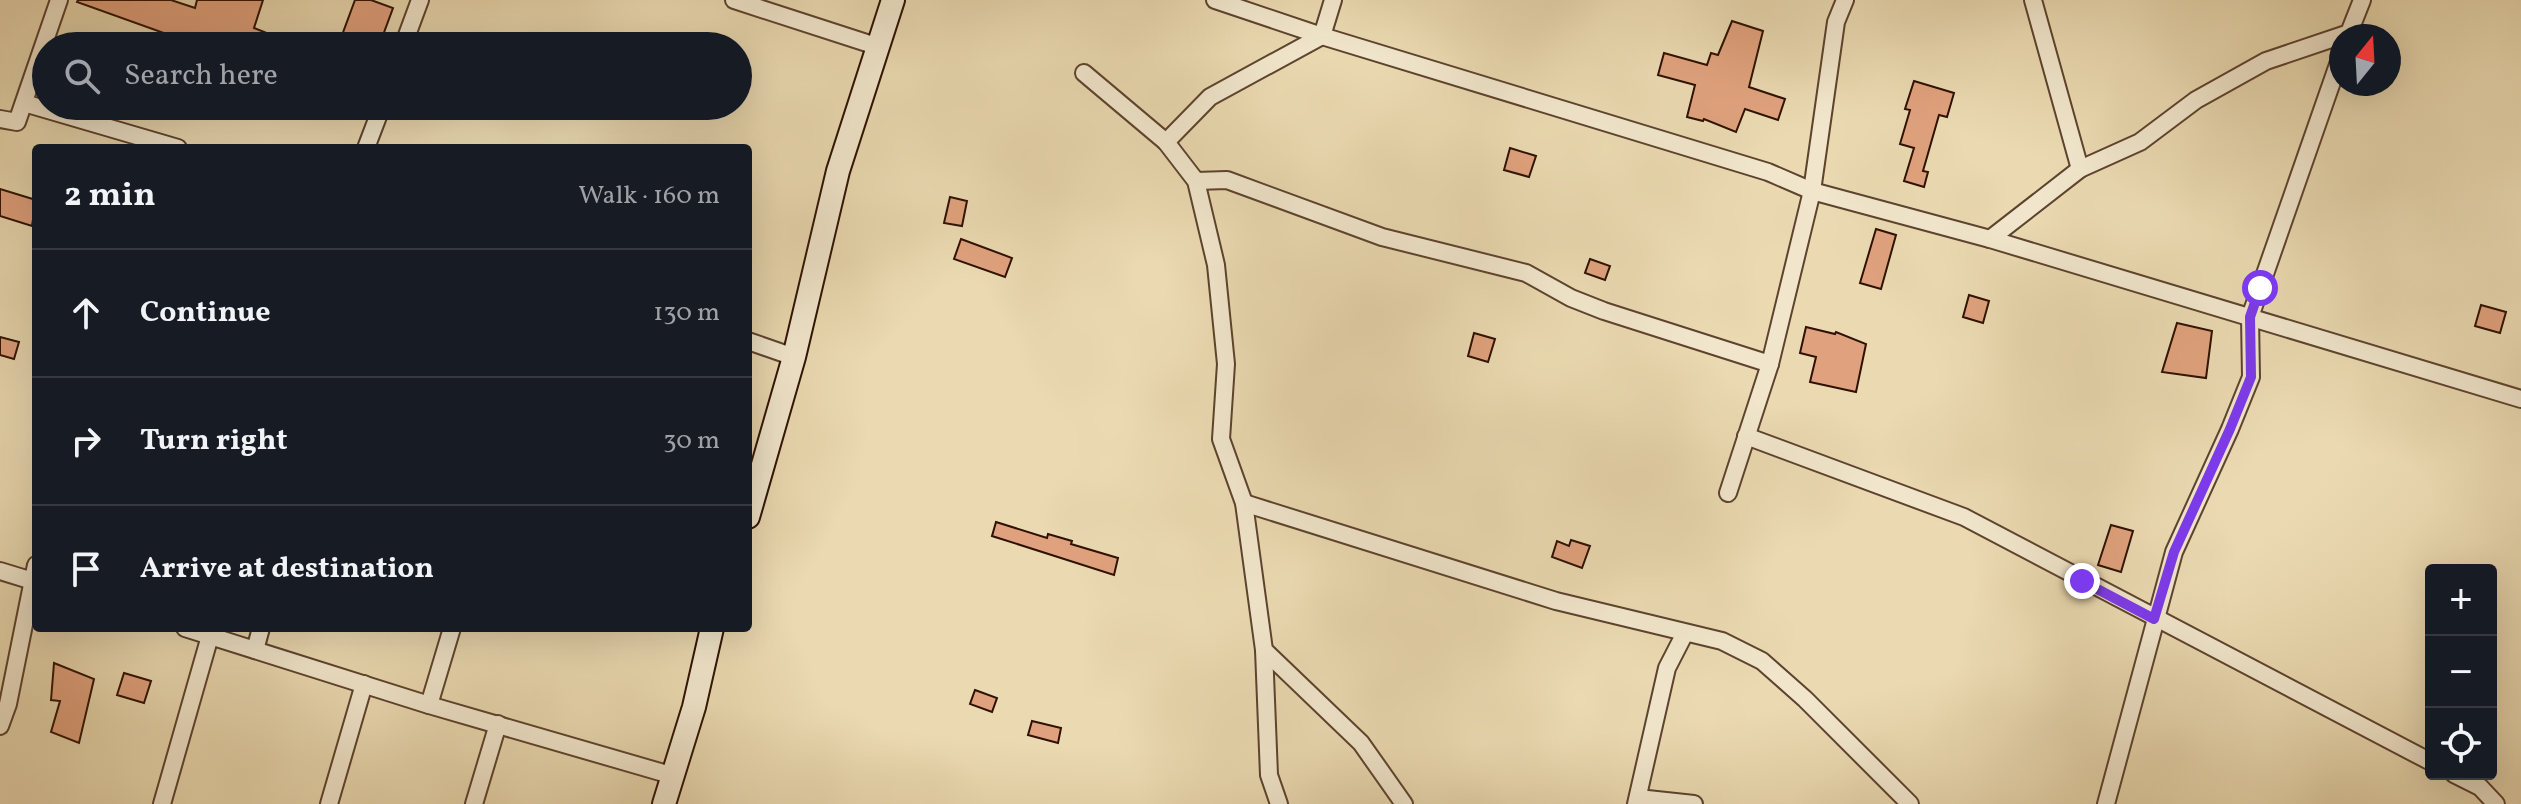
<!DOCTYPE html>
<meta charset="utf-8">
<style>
body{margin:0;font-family:Vollkorn,serif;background:#20242c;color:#f1f3f6}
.controls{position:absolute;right:24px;bottom:24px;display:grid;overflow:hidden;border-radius:8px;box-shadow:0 8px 32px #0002}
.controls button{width:72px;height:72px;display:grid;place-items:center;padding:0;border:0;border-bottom:2px solid #363941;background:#171b24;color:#f1f3f6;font:40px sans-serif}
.compass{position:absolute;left:2329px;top:24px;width:72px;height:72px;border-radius:50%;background:#171b24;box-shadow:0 8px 32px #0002;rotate:18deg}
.stop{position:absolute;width:24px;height:24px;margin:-18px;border:6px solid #7c3aed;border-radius:50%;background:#fff}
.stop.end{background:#7c3aed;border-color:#fff;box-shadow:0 2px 8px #0008}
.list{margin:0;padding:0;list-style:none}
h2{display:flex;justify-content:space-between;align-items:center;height:104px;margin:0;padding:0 32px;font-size:34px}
h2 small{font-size:26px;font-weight:400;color:#9ea1a6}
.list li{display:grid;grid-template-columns:52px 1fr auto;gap:24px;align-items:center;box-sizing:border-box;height:128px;padding:0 32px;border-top:2px solid #363941}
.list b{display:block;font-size:30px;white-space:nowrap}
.list em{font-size:26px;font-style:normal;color:#9ea1a6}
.icon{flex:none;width:44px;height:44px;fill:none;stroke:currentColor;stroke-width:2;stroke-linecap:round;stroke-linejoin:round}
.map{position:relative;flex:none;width:2521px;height:804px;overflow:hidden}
.search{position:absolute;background:#171b24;box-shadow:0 8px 32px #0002;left:32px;top:32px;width:720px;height:88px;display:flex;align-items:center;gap:20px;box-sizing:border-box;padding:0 28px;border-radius:44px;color:#9ea1a6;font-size:30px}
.panel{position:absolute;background:#171b24;box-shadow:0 8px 32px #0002;left:32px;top:144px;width:720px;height:488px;border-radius:8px}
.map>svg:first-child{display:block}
</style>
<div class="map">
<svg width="2521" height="804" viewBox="0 0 2521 804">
<rect width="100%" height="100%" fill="#ead9b1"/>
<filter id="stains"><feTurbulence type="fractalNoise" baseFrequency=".0025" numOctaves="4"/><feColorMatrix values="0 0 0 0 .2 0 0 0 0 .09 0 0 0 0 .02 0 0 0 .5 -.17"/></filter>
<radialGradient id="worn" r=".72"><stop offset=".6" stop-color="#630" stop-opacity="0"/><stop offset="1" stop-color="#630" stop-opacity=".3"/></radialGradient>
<g fill="#e0a27e" stroke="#2e1102" stroke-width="2">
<path d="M78 0H171L195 8 197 0H263L254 28 299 46H200L77 2Z"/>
<path d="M355 0H371L393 8 379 46 360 39 359 46H338Z"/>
<path d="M1732 21 1763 31 1749 87 1785 99 1778 120 1745 109 1736 132 1704 119 1703 121 1687 117 1695 85 1658 75 1664 53 1707 65 1711 53 1718 55Z"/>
<path d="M1914 81 1954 93 1947 117 1939 115 1923 171 1928 172 1924 187 1904 181 1914 148 1900 144 1910 110 1905 109Z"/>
<path d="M1510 148 1536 156 1529 177 1504 170Z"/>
<path d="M0 189 36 200 32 226 0 216Z"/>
<path d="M950 197 967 201 962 226 944 223Z"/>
<path d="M1876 229 1896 235 1881 289 1860 283Z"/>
<path d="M961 239 1012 258 1005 277 954 259Z"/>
<path d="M1590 259 1610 266 1605 280 1585 273Z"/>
<path d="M1969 295 1989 301 1983 323 1963 317Z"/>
<path d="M2481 305 2506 312 2500 333 2475 326Z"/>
<path d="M2177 323 2212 331 2206 378 2162 372Z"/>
<path d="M1806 327 1835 334 1836 332 1866 344 1856 392 1810 382 1816 357 1800 353Z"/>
<path d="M1474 333 1495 339 1488 362 1468 356Z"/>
<path d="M0 337 19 342 14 359 0 355Z"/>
<path d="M996 522 1047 538 1048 534 1072 541 1071 544 1118 558 1114 575 992 536Z"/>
<path d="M2111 525 2133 531 2121 572 2098 565Z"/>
<path d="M1571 540 1590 546 1582 568 1552 557 1557 541 1569 546Z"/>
<path d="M54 663 94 679 79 743 51 732 60 701 51 700Z"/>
<path d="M124 673 151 681 144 703 117 695Z"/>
<path d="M975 690 997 698 992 712 970 704Z"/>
<path d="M1032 721 1061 728 1058 743 1028 735Z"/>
</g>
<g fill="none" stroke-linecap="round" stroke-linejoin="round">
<defs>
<g id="street">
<path d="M734 0 876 46"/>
<path d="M1215 0 1322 36 1768 172 1812 191 1990 239 2521 399"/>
<path d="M2033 0 2080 169"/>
<path d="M403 46 420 0"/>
<path d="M1084 73 1166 142 1196 181 1216 265 1226 364 1221 439 1244 503 1264 650 1361 743 1404 804"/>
<path d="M24 103 178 148"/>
<path d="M0 119 17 122 59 0"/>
<path d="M1166 142 1210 97 1322 36 1333 0"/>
<path d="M366 148 382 106"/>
<path d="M1196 181 1227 180 1382 237 1526 273 1571 298 1604 311 1770 364"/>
<path d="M1990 239 2080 169 2140 142 2196 100 2266 61 2349 33 2362 0"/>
<path d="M748 341 794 357"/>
<path d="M1746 436 1964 517 2431 762"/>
<path d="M1728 493 1770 364 1812 191 1836 22 1845 0"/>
<path d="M1244 503 1556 601 1722 641 1762 661 1805 699 1910 804"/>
<path d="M0 571 36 582"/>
<path d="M185 628 429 705 674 776"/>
<path d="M255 650 261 628"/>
<path d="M1264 650 1269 775 1279 804"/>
<path d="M429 705 452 628"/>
<path d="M0 726 8 704 36 565"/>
<path d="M2454 774 2480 787 2496 804"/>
<path d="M1638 798 1694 804"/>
<path d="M162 804 210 636"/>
<path d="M329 804 364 684"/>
<path d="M474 804 498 724"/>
<path d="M1636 804 1667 668 1685 633"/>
<path d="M2106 804 2174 552 2230 429 2251 377 2250 317 2341 56"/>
</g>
<g id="secondary">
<path d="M748 517 794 357 838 171 893 0"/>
<path d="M664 804 694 707 712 628"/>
</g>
</defs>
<use href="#street" stroke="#5d432e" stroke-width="20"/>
<use href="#secondary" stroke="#2e1102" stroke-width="26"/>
<use href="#street" stroke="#f1e6cc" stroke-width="16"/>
<use href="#secondary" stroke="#f1e6cc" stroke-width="22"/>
</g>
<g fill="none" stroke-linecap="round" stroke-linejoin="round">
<path stroke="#7c3aed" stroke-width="10" d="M2082 581 2154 619 2174 552 2230 429 2251 377 2250 317 2260 288"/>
</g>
<rect width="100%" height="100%" filter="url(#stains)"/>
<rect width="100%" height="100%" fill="url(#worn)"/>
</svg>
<div class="controls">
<button>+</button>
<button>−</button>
<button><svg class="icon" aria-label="locate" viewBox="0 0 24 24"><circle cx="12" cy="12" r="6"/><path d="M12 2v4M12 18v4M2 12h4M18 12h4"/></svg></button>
</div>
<svg class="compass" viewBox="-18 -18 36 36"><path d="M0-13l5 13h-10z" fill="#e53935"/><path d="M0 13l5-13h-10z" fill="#9ea1a6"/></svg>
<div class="stop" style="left:2260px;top:288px"></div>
<div class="stop end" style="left:2082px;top:581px"></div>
<div class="search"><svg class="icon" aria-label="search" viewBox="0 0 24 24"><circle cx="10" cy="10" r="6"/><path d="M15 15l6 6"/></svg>Search here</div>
<section class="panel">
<h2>2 min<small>Walk · 160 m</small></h2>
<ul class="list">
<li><svg class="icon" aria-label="ahead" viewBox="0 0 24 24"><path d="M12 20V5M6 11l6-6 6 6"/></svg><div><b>Continue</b></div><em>130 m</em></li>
<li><svg class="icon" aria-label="right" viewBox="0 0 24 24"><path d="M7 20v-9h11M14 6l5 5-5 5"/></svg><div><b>Turn right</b></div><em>30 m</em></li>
<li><svg class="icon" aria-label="arrive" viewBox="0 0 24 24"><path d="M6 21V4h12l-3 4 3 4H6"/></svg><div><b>Arrive at destination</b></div></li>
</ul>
</section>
</div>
